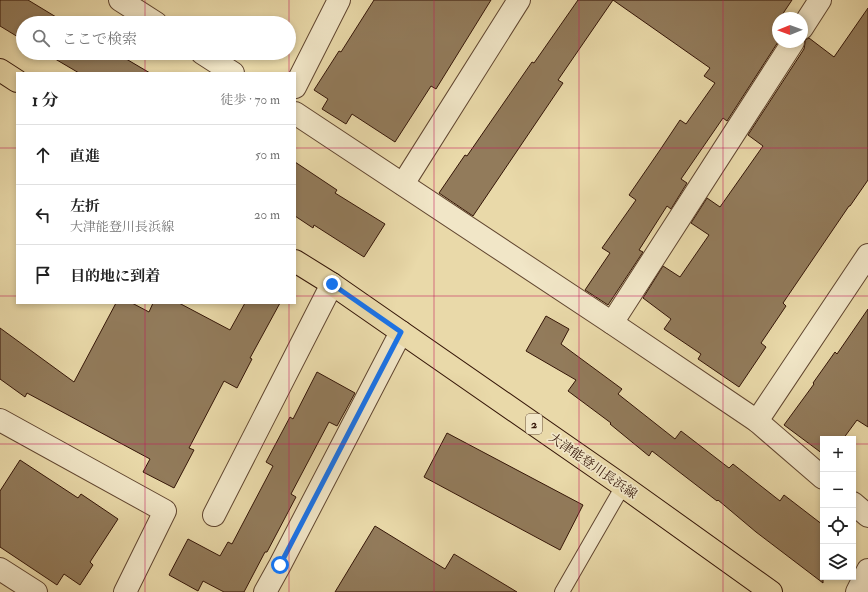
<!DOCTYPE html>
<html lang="ja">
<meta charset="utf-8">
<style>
body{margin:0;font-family:"IM FELL Double Pica","Noto Serif JP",serif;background:#f2f2f2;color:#222}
.controls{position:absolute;right:12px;bottom:12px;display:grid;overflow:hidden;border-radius:0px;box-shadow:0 2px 6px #0003}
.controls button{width:36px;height:36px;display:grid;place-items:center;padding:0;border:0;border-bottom:1px solid #e0e0e0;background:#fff;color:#222;font:20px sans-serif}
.compass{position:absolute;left:772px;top:12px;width:36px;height:36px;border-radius:50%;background:#fff;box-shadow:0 2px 6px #0003;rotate:269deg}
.stop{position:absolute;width:12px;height:12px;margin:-9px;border:3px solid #1a73e8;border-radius:50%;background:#fff}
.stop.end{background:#1a73e8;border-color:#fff;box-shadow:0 1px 4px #0008}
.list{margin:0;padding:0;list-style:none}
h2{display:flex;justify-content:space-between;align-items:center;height:52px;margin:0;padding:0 16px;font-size:17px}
h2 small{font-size:13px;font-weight:400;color:#767676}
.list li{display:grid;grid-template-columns:26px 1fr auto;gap:12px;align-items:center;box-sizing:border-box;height:60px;padding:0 16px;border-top:1px solid #e0e0e0}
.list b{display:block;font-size:15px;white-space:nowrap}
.list p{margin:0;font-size:13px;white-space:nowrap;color:#767676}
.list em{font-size:13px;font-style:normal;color:#767676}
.icon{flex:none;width:22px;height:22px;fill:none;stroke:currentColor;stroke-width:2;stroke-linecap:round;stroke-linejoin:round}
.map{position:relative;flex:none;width:868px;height:592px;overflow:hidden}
.search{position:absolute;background:#fff;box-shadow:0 2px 6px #0003;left:16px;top:16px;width:280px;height:44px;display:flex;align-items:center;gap:10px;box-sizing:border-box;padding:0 14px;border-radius:22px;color:#767676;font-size:15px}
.panel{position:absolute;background:#fff;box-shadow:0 2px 6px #0003;left:16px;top:72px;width:280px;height:232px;border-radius:0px}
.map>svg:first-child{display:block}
</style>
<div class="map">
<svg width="868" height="592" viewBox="0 0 868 592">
<rect width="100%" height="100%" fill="#e9d9a9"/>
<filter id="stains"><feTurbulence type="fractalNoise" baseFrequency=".005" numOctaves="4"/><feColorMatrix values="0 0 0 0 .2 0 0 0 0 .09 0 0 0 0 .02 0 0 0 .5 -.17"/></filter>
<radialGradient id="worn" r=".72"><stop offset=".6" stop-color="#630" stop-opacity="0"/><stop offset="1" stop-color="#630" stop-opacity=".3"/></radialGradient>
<g fill="#927b5b" stroke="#341507">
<path d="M0 0H28L66 23H23V40L0 26Z"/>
<path d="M374 0H491L436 89 431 86 395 142 352 114 346 124 322 109 328 99 314 90 339 51 341 52Z"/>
<path d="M578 0H792L780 18H778V42L727 121 723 118 681 179 687 183 671 209 667 206 639 250 643 252 608 305 585 290 610 253 602 248 636 200 629 195 660 150 680 120 686 124 715 83 704 76 710 68 613 0 558 80 563 83 473 216 439 193 465 155 467 156 532 62 534 63Z"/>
<path d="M868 8V180L850 206H849L783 303 786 306 761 343 766 347 739 387 698 359 701 354 664 329 671 319 643 298 663 266 680 277 709 235 691 223 707 198 720 207 763 146 748 135 804 49 805 43V40L809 38 834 57Z"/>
<path d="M45 53H116L150 73H79Z"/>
<path d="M295 162 337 190 335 193 385 224 364 257 314 225 313 228 295 216Z"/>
<path d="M116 303H132L149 312 153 303H179L230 330 245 303H280L250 358 252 359 237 388 224 381 189 448 194 450 174 488 143 472 150 459 27 393 25 397 0 379V328L74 382Z"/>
<path d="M868 309V427L857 420 843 439H823V454L784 425 814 384 813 383 835 352 837 354Z"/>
<path d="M546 316 569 329 561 344 622 389 618 394 675 439 681 431 729 468 733 464 780 501 784 495 823 525V583L756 532 718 500 717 501 652 451 649 456 610 424 611 423 568 391 576 380 526 351Z"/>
<path d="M317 372 355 393 337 426 329 422 291 494 296 497 267 552H265L244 592H224L203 581 198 591 169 575 188 539 220 556 228 542 232 544 273 466 266 462 290 417 293 419Z"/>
<path d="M447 433 583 505 560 550 424 477Z"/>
<path d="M20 460 78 498 81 494 118 519 90 562 93 565 80 585 64 574 57 585 0 547V491Z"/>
<path d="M375 526 445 569 454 554 517 592H335Z"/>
</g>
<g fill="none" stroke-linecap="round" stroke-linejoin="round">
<defs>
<path id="lane" d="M562 592 623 486"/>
<g id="street">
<path d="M120 0 156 23"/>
<path d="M802 28 820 0"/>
<path d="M202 53 233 73"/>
<path d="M295 87 339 0"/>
<path d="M295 113 612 323 757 421 823 478"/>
<path d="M403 184 519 0"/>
<path d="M612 323 793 42"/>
<path d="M0 420 165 511 125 592"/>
<path d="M757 421 868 255"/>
<path d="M853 503 868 516"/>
<path d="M214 515 332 284"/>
<path d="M0 569 36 592"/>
<path d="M265 592 280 565 401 332"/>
<path d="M857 592 868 570"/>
</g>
<g id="primary">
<path d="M0 70 17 81"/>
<path d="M295 261 332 284 623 486 771 592"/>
</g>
</defs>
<use href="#lane" stroke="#614630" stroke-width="16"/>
<use href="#street" stroke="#614630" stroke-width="24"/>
<use href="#primary" stroke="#341507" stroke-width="24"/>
<use href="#lane" stroke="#f1e6c7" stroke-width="14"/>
<use href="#street" stroke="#f1e6c7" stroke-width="22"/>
<use href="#primary" stroke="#e9d9a9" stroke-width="22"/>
</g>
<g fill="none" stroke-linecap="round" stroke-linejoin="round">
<path stroke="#1a73e8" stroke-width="5" d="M280 565 401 332 332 284"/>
</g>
<path fill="none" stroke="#c2185b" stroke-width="1" stroke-opacity="0.55" d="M145 0V23M289 0V73M434 0V592M579 0V592M723 0V592M145 53V73M0 148H17M295 148H868M0 296H17M295 296H868M145 303V592M289 303V592M0 444H823M853 444H868"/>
<g text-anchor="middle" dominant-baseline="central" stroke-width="3.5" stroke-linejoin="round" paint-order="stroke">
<rect fill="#f1e6c7" stroke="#6d5441" stroke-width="1" x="526" y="414" width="16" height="20" rx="3"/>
<g font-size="12" font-weight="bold" fill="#341507">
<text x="534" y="424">2</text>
</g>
<g font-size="13" fill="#341507" stroke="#f1e6c7">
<text transform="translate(593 466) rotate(35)">大津能登川長浜線</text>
</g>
</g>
<rect width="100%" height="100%" filter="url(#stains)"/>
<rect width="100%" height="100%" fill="url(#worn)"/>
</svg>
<div class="controls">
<button>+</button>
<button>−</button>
<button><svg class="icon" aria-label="locate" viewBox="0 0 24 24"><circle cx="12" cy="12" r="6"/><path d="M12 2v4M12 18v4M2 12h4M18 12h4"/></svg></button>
<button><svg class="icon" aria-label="layers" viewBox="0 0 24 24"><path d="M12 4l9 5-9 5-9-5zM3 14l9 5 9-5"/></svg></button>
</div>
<svg class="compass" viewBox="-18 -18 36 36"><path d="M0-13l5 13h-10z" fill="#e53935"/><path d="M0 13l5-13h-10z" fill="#767676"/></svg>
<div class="stop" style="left:280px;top:565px"></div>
<div class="stop end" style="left:332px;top:284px"></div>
<div class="search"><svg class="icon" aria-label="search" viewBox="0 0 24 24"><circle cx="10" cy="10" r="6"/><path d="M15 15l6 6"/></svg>ここで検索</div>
<section class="panel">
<h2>1 分<small>徒歩 · 70 m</small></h2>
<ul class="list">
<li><svg class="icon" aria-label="ahead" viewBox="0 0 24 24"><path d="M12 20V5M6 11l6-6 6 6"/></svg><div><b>直進</b></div><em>50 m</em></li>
<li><svg class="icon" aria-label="left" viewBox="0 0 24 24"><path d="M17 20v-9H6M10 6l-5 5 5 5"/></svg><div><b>左折</b><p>大津能登川長浜線</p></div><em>20 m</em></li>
<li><svg class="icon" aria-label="arrive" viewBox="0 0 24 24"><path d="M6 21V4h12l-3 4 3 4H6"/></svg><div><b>目的地に到着</b></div></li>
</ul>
</section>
</div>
